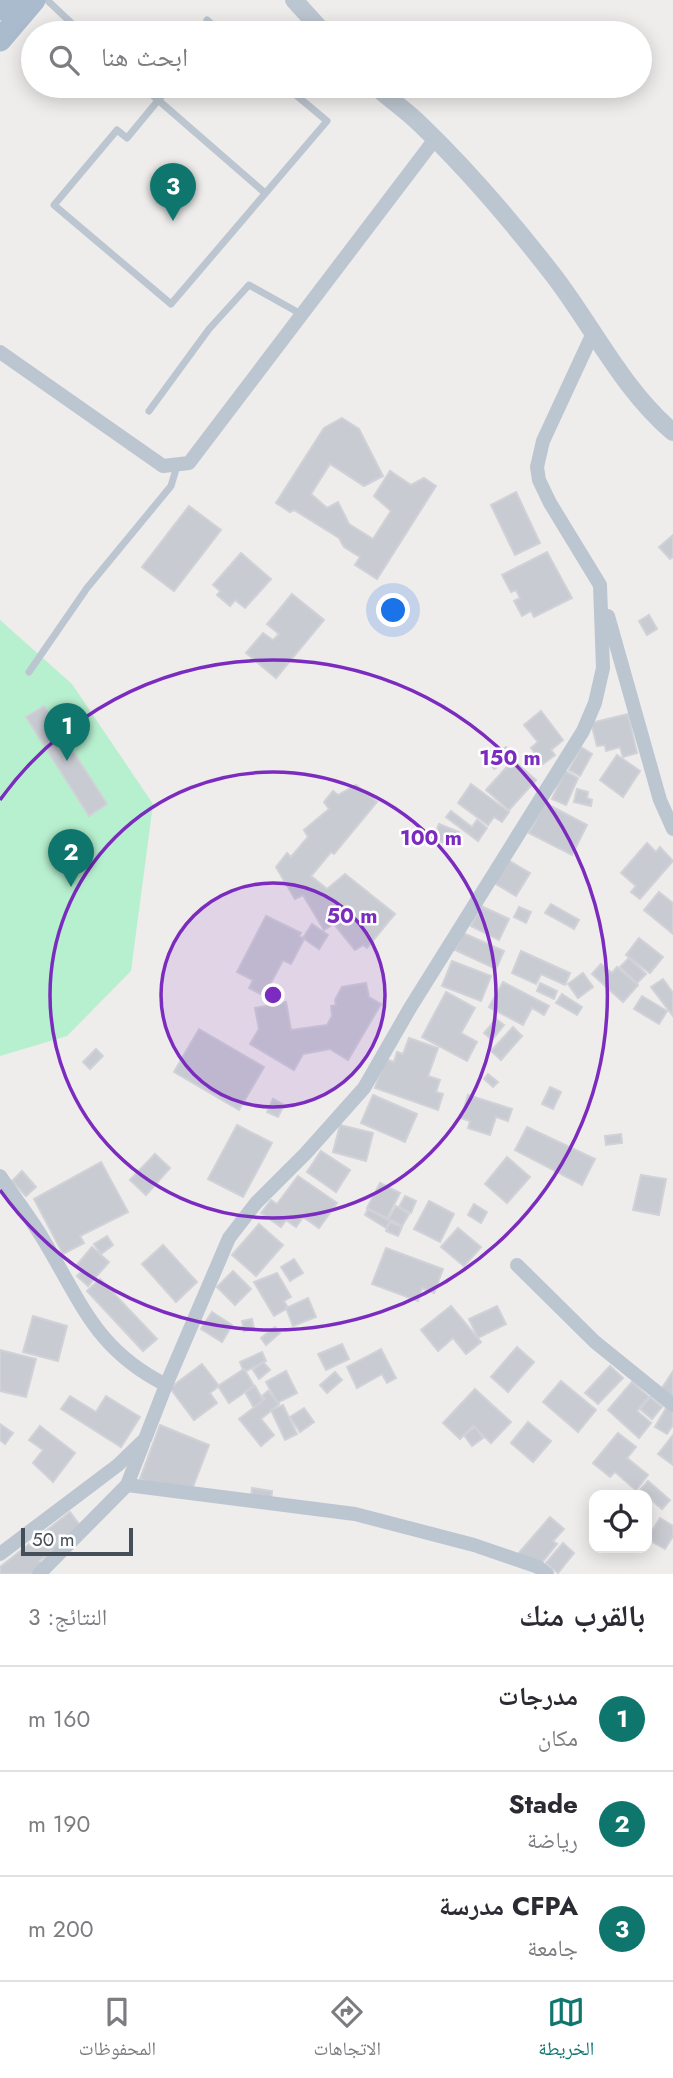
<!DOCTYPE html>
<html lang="ar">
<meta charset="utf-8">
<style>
body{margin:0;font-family:Jost,"Noto Naskh Arabic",sans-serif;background:#f7f7f7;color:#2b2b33;direction:rtl}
.controls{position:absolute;right:21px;bottom:21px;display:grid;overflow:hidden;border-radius:14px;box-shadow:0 4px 18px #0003}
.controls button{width:63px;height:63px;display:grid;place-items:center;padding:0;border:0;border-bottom:2px solid #e1e1e2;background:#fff;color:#2b2b33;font:35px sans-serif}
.scale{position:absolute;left:21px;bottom:18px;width:112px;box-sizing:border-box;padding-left:7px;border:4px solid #444f5a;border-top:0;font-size:19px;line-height:24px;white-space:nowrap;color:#444f5a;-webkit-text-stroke:5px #fff;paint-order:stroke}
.you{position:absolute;left:394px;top:611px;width:24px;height:24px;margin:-18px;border:5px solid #fff;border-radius:50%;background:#1a73e8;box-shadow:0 0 0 10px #1a73e833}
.badge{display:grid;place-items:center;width:46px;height:46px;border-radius:50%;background:#0f766e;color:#fff;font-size:23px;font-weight:700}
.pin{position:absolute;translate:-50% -58px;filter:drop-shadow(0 2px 4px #0008)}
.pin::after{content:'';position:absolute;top:37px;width:24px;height:21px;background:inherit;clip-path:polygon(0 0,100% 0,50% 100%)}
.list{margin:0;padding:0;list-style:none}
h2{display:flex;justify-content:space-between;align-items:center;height:91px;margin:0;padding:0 28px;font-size:30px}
h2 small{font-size:23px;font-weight:400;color:#7c7c81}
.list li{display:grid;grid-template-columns:46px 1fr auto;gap:21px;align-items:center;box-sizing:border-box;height:105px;padding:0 28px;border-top:2px solid #e1e1e2}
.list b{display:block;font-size:26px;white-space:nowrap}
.list p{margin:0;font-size:23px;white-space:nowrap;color:#7c7c81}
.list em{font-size:23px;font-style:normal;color:#7c7c81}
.icon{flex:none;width:38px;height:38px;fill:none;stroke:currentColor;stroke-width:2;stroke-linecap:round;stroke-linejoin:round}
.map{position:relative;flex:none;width:673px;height:1574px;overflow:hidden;direction:ltr}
.search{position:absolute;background:#fff;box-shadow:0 4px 18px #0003;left:21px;right:21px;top:21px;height:77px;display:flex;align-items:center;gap:18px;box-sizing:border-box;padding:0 24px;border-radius:38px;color:#7c7c81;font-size:26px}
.sheet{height:406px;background:#fff}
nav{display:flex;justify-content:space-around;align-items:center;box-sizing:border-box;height:98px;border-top:2px solid #e1e1e2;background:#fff;font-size:19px;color:#7c7c81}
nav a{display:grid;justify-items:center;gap:4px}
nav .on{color:#0f766e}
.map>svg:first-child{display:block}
</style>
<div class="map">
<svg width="673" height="1574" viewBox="0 0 673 1574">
<rect width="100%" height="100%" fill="#efecec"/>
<path fill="#b7f0cf" d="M0 620 72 684 153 804 131 971 67 1036 0 1056Z"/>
<g fill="#c9cbd2" stroke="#d0d2d8" stroke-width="2">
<path d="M342 418 359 429 383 476 364 486 330 464 311 494 327 508 338 502 349 524 373 539 391 511 374 496 390 471 411 485 424 478 436 486 377 579 355 565 360 557 344 547 339 538 294 510 290 512 276 503 324 428Z"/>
<path d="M516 492 540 543 515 555 491 505Z"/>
<path d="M189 506 221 530 174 591 142 567Z"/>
<path d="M673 535V557L670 559 659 547Z"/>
<path d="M547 552 572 598 534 617 531 611 522 616 514 601 520 598 516 590 511 592 502 575Z"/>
<path d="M241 553 271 579 245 608 235 600 230 606 217 595 220 591 213 585Z"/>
<path d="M292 594 324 620 276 678 246 653 263 633 273 640 279 634 267 624Z"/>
<path d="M649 615 657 629 647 635 639 621Z"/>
<path d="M44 706 107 804 89 816 26 717Z"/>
<path d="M541 711 563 740 551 750 555 755 543 764 531 748 538 742 524 725Z"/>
<path d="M628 714 637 753 623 757 620 747 606 751 605 745 597 746 591 723Z"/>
<path d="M506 747 513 758 494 769 487 758Z"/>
<path d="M581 747 592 754 580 776 569 770Z"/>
<path d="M617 755 640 771 623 797 600 780Z"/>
<path d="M513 760 536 780 509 810 486 790Z"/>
<path d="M565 771 578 778 566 805 552 799Z"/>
<path d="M471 784 509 812 502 822 494 817 488 825 458 803Z"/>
<path d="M356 785 377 802 334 854 331 852 311 876 327 889 345 874 395 914 367 948 363 945 355 950 334 924 324 930 303 895 295 899 276 867 287 853 291 857 308 837 304 830 329 809 324 802 333 791 338 795Z"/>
<path d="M577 789 588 792 587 798 592 800 591 806 574 802Z"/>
<path d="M545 803 587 825 572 855 529 833Z"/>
<path d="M451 811 472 827 477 820 487 828 478 841 446 817Z"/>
<path d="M439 824 459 832 454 846 433 839Z"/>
<path d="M647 843 656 852 660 847 673 861 640 899 631 892 636 886 621 873Z"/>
<path d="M508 860 530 873 516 896 494 883Z"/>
<path d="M659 892 673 903V934L644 910Z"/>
<path d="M551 904 579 920 574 929 545 913Z"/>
<path d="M481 906 509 919 499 940 471 926Z"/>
<path d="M519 907 531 912 526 923 514 917Z"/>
<path d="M266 916 301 933 299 936 304 939 291 964 283 960 264 996 249 988 253 980 237 972Z"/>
<path d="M312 924 328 935 319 949 303 938Z"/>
<path d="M463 933 504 951 496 969 455 950Z"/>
<path d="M639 938 663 957 650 973 626 955Z"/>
<path d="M521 951 570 973 565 985 541 974 536 984 512 973Z"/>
<path d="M629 958 646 974 637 983 620 967Z"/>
<path d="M452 961 491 976 481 1001 442 986Z"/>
<path d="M601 964 612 973 617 967 638 985 623 1002 592 974Z"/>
<path d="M583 973 593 987 578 998 568 984Z"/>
<path d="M663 979 673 993V1016L651 987Z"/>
<path d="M503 982 549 1006 544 1015 532 1008 523 1025 489 1007Z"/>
<path d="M366 983 369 997 381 1004 348 1060 330 1049 303 1054 294 1070 250 1044 259 1029 255 1008 286 1002 291 1030 327 1025 332 1016 331 1006 336 1005 335 1000 342 987Z"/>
<path d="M540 983 557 991 554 999 537 991Z"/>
<path d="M446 992 475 1008 461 1033 477 1042 467 1061 422 1037Z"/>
<path d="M562 994 582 1007 577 1015 556 1003Z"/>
<path d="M642 996 667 1011 659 1024 634 1009Z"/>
<path d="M496 1019 504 1025 492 1040 484 1033Z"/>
<path d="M513 1027 522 1036 501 1060 491 1051Z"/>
<path d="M199 1029 264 1067 239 1110 174 1072Z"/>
<path d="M409 1038 438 1048 428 1076 440 1080 436 1092 443 1094 438 1110 375 1088 385 1059 394 1062 397 1052 403 1054Z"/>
<path d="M96 1049 103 1056 90 1069 83 1062Z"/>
<path d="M488 1074 498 1082 493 1087 484 1079Z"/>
<path d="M550 1087 561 1092 553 1109 542 1104Z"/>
<path d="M373 1095 417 1114 405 1142 361 1123Z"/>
<path d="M468 1095 512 1109 508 1121 496 1117 490 1135 468 1128 470 1121 461 1118Z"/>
<path d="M273 1099 284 1105 278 1117 267 1112Z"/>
<path d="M237 1125 272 1143 243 1197 208 1179Z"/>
<path d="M340 1125 373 1133 366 1161 333 1152Z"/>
<path d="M527 1127 595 1159 582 1185 515 1150Z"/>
<path d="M621 1134 622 1143 606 1145 605 1136Z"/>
<path d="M321 1151 350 1170 336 1192 307 1172Z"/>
<path d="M155 1154 170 1168 146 1195 130 1180Z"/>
<path d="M507 1157 530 1177 507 1203 485 1184Z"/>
<path d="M101 1162 128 1212 80 1236 84 1243 63 1254 34 1199Z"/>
<path d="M22 1171 36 1187 26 1196 12 1181Z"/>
<path d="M641 1175 666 1179 659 1215 633 1210Z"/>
<path d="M298 1176 337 1203 319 1228 303 1217 296 1227 286 1220 281 1227 261 1213 271 1200 277 1204Z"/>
<path d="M380 1183 400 1193 387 1218 367 1208Z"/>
<path d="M405 1196 416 1201 411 1213 399 1207Z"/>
<path d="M429 1201 454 1214 440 1242 414 1229Z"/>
<path d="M474 1204 487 1212 481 1223 468 1215Z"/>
<path d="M396 1206 409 1214 402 1226 391 1220 386 1228 365 1215 368 1209 388 1220Z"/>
<path d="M390 1222 402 1227 398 1236 386 1231Z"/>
<path d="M259 1224 283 1245 256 1276 232 1255Z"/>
<path d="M458 1228 481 1247 464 1266 441 1247Z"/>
<path d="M107 1236 113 1245 101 1254 94 1244Z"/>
<path d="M163 1245 197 1282 176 1302 142 1264Z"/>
<path d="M92 1247 109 1262 88 1286 77 1276 82 1271 76 1266Z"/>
<path d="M386 1248 443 1269 434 1293 422 1288 418 1301 372 1284Z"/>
<path d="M294 1259 303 1273 290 1281 281 1267Z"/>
<path d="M233 1271 251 1289 235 1305 217 1287Z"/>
<path d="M277 1273 291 1297 284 1301 288 1308 274 1316 254 1282Z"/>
<path d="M100 1279 157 1339 143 1351 87 1291Z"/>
<path d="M308 1298 316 1317 293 1326 286 1308Z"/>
<path d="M451 1306 481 1342 466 1354 453 1338 438 1351 421 1330Z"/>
<path d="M497 1306 506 1324 478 1338 469 1319Z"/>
<path d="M212 1312 232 1325 222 1342 201 1329Z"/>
<path d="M33 1316 67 1326 58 1361 23 1352Z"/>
<path d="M252 1319 254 1329 244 1331 242 1321Z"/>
<path d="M275 1327 280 1333 266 1345 261 1338Z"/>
<path d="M342 1344 349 1359 326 1370 318 1354Z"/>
<path d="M517 1347 534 1362 508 1392 491 1377Z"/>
<path d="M381 1349 396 1378 387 1383 382 1374 357 1388 347 1367Z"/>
<path d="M0 1350 36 1359 26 1397 0 1391Z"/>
<path d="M262 1352 266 1361 244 1372 240 1362Z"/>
<path d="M263 1362 270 1370 259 1379 253 1370Z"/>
<path d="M202 1364 219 1386 210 1393 217 1403 194 1420 170 1388Z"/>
<path d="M610 1366 623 1378 598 1404 585 1393Z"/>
<path d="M244 1369 254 1386 229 1403 218 1386Z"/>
<path d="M286 1371 297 1393 277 1403 266 1382Z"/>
<path d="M673 1371V1399L660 1391Z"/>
<path d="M335 1372 342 1380 327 1393 320 1385Z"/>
<path d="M561 1381 596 1410 578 1432 543 1402Z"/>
<path d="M632 1382 649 1397 637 1411 651 1423 639 1438 608 1410Z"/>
<path d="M255 1386 264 1402 254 1408 245 1392Z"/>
<path d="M475 1389 511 1422 491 1443 473 1426 460 1439 443 1423Z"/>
<path d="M268 1391 279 1404 261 1419 274 1435 261 1446 239 1419 265 1399 262 1396Z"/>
<path d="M70 1396 96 1412 106 1396 140 1417 121 1447 61 1409Z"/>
<path d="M650 1397 662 1407 652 1419 640 1409Z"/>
<path d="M283 1405 297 1434 285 1440 271 1410Z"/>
<path d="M304 1408 314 1422 300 1432 290 1417Z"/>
<path d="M666 1408 673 1412V1425L667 1434 655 1427Z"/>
<path d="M528 1422 551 1441 533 1462 511 1443Z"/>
<path d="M0 1424 13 1433 5 1444 0 1440Z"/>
<path d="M160 1425 209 1445 189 1497 140 1479Z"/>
<path d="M40 1426 75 1453 53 1482 33 1463 43 1450 29 1440Z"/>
<path d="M475 1427 483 1438 472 1446 464 1435Z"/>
<path d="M618 1433 636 1447 627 1458 648 1475 636 1490 615 1472 610 1477 593 1463Z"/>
<path d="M673 1435V1465L658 1454Z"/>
<path d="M648 1481 670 1500 662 1509 640 1490Z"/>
<path d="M252 1488 272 1491 271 1502 251 1500Z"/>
<path d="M70 1512 82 1528 39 1561 44 1567 35 1574H0V1567Z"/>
<path d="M550 1517 564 1529 553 1541 557 1544 536 1570 518 1554Z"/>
<path d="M660 1518 673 1526V1536L665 1549 647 1539Z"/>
<path d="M563 1543 574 1553 558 1573 546 1563Z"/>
</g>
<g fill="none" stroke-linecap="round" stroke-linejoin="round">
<g stroke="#bcc6d0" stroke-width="7">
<path d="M47 0 82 33"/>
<path d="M207 20 222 33"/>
<path d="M142 86 265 193"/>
<path d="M170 86 127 138 117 130 54 205 171 304 327 121 285 86"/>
<path d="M149 411 209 329 249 285 301 314"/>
<path d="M29 672 87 588 171 486 177 466"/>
</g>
<g stroke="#bcc6d0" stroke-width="14">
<path d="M0 352 163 466 189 463 435 139"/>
<path d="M608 616 660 800 673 829"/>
<path d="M0 1176C14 1197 30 1217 43 1239 82 1303 95 1349 166 1385L145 1439 118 1465 0 1554"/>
<path d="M517 1265 595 1342 673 1405"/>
<path d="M166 1385 229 1238 256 1203 306 1153 364 1088 410 1008 583 731 595 703 603 668 600 585 550 503 539 480 537 467 543 441 594 331"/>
<path d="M127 1485 355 1514 474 1545 538 1567 547 1574"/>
<path d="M39 1574 127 1485 143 1444"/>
</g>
<g stroke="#bcc6d0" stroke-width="18">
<path d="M294 0 324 33"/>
<path d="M375 86C389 99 406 110 420 124 468 170 513 223 554 276 593 327 623 390 673 432"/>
</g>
<g stroke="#aabbcd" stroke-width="23">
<path d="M0 9 8 0"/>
<path d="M0 40 34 0"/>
</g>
</g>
<circle cx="273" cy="995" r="112" fill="#7b2cbf" fill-opacity=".12"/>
<g fill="none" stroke="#7b2cbf" stroke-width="3.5">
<circle cx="273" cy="995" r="112"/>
<circle cx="273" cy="995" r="223"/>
<path d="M0 800A335 335 0 1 1 0 1190"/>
</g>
<circle cx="273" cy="995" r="10" fill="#7b2cbf" stroke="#fff" stroke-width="3.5"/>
<g font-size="21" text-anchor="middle" font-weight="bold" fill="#7b2cbf" stroke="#fff" stroke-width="5" stroke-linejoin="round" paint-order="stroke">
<text x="510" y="765">150 m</text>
<text x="431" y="845">100 m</text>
<text x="352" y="923">50 m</text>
</g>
</svg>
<div class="controls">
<button><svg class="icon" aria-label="locate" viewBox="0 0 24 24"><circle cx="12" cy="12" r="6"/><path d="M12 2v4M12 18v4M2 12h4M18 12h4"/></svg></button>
</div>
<div class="scale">50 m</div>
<div class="you"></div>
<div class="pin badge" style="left:67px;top:761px">1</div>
<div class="pin badge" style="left:71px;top:887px">2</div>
<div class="pin badge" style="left:173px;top:221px">3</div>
<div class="search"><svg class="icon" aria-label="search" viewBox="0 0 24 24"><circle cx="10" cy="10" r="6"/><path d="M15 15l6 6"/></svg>ابحث هنا</div>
</div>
<section class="sheet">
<h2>بالقرب منك<small>النتائج: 3</small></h2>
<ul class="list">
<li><span class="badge">1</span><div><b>مدرجات</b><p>مكان</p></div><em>160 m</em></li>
<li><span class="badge">2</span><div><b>Stade</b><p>رياضة</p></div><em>190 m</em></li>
<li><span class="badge">3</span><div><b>CFPA مدرسة</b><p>جامعة</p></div><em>200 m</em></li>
</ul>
</section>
<nav>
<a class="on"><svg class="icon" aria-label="map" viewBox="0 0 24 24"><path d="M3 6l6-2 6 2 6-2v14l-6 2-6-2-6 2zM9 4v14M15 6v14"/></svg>الخريطة</a>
<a><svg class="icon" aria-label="directions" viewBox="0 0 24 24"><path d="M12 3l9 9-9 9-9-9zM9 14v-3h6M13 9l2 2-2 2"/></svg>الاتجاهات</a>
<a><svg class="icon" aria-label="saved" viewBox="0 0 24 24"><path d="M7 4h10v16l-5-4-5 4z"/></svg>المحفوظات</a>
</nav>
